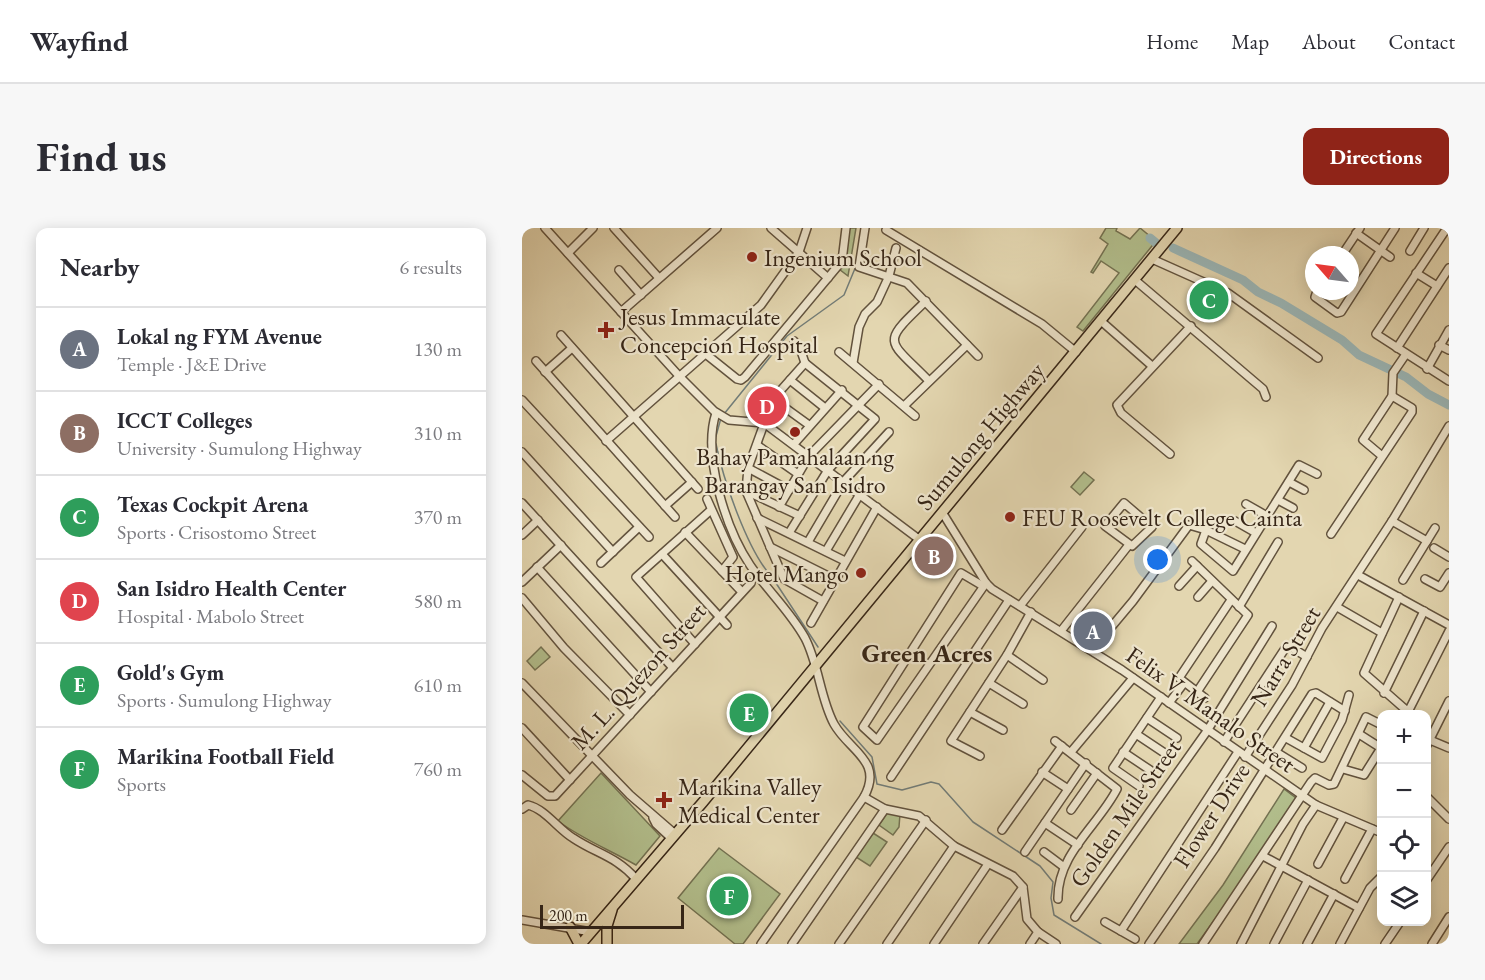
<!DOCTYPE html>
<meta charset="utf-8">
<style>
body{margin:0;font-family:"EB Garamond",serif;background:#f7f7f7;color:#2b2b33}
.controls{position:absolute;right:18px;bottom:18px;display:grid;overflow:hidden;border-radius:12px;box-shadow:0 3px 15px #0003}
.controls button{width:54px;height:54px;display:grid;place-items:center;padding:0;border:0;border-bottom:2px solid #e1e1e2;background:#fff;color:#2b2b33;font:30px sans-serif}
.compass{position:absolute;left:783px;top:18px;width:54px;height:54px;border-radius:50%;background:#fff;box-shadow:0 3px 15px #0003;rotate:298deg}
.scale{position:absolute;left:18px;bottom:15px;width:144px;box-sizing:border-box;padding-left:6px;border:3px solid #372617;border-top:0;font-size:16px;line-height:21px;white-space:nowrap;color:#372617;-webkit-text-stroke:4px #ede4cc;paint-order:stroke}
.you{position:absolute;left:636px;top:332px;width:21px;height:21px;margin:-15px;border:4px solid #fff;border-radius:50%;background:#1a73e8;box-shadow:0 0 0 9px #1a73e833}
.badge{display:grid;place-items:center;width:39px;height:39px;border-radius:50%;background:#8f2418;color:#fff;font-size:20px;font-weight:700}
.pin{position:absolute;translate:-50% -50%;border:3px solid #fff;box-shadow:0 2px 6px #0006}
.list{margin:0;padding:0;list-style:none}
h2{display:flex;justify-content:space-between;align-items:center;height:78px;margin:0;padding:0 24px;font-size:26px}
h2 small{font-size:20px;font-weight:400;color:#7c7c81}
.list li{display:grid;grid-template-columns:39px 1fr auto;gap:18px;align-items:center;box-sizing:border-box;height:84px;padding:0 24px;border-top:2px solid #e1e1e2}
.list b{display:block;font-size:22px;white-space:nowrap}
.list p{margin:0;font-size:20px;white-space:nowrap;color:#7c7c81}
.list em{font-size:20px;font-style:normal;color:#7c7c81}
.icon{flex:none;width:33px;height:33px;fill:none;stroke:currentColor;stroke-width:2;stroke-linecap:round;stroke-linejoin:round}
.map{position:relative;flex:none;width:927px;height:716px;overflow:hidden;border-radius:12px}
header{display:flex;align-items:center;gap:36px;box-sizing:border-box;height:84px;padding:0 30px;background:#fff;border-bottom:2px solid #e1e1e2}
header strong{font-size:28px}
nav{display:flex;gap:33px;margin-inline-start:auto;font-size:21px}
.intro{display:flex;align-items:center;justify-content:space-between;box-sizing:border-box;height:144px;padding:0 36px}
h1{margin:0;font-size:42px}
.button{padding:15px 27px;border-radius:12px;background:#8f2418;color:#fff;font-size:21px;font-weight:700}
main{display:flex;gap:36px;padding:0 36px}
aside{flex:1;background:#fff;border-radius:12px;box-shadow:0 3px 15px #0003}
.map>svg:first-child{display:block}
</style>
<header>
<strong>Wayfind</strong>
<nav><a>Home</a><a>Map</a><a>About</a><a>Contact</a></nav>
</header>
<div class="intro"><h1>Find us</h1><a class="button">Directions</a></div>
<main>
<aside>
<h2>Nearby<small>6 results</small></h2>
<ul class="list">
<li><span class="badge" style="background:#6b7280">A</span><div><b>Lokal ng FYM Avenue</b><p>Temple · J&amp;E Drive</p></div><em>130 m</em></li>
<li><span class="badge" style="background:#8d6e63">B</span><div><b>ICCT Colleges</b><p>University · Sumulong Highway</p></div><em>310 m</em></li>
<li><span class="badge" style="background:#2e9e5b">C</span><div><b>Texas Cockpit Arena</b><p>Sports · Crisostomo Street</p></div><em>370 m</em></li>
<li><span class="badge" style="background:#e0444e">D</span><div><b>San Isidro Health Center</b><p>Hospital · Mabolo Street</p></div><em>580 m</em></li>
<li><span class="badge" style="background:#2e9e5b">E</span><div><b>Gold's Gym</b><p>Sports · Sumulong Highway</p></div><em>610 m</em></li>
<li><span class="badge" style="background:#2e9e5b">F</span><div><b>Marikina Football Field</b><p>Sports</p></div><em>760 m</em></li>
</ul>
</aside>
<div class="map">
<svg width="927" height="716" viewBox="0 0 927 716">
<rect width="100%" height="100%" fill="#e3d6b0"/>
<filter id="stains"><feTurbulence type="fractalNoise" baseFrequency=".00333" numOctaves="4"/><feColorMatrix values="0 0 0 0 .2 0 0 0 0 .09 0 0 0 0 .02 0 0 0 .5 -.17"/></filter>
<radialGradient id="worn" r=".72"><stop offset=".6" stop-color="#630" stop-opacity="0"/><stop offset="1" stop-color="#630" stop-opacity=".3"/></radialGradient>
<g fill="#b2be8c" stroke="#747252" stroke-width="1.5">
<path d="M326 0H334L326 48 317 41 323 33Z"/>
<path d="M584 0H595L594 3 608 11 618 0 634 13 561 103 555 99 597 45 579 33 571 45 569 44 586 16 578 10Z"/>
<path d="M562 244 572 252 558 267 549 259Z"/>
<path d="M19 419 28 429 13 442 5 433Z"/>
<path d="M79 545 138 608 114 637C88 622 60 611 36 593Z"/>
<path d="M762 561 774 570 733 636 675 716H657L701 657Z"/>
<path d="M366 584 378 586 377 599 371 607 357 597Z"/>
<path d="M351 605 365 614 348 638 334 629Z"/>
<path d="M197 620 258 666 221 716H213L156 670Z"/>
</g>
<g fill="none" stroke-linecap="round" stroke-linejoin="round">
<g stroke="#727c77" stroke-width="1.5">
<path d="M202 186 265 108 322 67 334 38"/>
<path d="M194 208 199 190"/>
<path d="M194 216C201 251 226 324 250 349L296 419"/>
<path d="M318 493 350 529 355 556 380 562 409 554 417 556 451 594 518 638 531 654 529 670 532 687 579 716"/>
</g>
<g stroke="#9ab6b7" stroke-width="9">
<path d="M628 10 634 15"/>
<path d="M651 20 721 52 736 64 759 75 820 112 837 127 884 149 906 166 927 177"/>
</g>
<defs>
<g id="minor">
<path d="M23 0 158 149 192 183 207 192 242 195 398 312"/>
<path d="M92 0 137 50"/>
<path d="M249 0 306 50"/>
<path d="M343 0 337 39 385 55 456 128"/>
<path d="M925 0 854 106 927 153"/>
<path d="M364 2 520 96 554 124"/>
<path d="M834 5 868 29"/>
<path d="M888 23 902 0"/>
<path d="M46 25 71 0"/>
<path d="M820 27 838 0"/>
<path d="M630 31 706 65 796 130"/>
<path d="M97 42 119 67"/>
<path d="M894 45 915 58"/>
<path d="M613 52 741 161 744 169"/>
<path d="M795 63 793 69 815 85 819 84 873 0"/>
<path d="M404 73C358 117 365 110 407 153"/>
<path d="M99 84 195 0"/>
<path d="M579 93 630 138"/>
<path d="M39 107 176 261"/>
<path d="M272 113 278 120 283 135"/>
<path d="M917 117 927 122"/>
<path d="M875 120 927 40"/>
<path d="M317 124 393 188"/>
<path d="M185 127 215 151 219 152 223 149 320 33 324 0"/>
<path d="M14 133 153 289"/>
<path d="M283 135 251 171 226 240 224 263 262 351 301 373"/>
<path d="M331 135 337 99 343 86 355 74 367 48 374 20"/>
<path d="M905 141 927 102"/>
<path d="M23 144 50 120"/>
<path d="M268 152 303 180"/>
<path d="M251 171 287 197"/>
<path d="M0 172 127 309"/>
<path d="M382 178 445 117"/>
<path d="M194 185C180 227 204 301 228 337 245 362 268 383 283 410 297 437 298 470 312 496 327 523 362 533 342 569L239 716"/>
<path d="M84 213 239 77 277 24 285 0"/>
<path d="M272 216 320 162"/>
<path d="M235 217 276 246"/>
<path d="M0 224 91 324"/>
<path d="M648 226 599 185 595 177 669 98"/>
<path d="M860 228 841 212 870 168 871 145 884 126"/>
<path d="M226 240 267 262"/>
<path d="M767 254 782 262"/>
<path d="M224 263 278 288"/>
<path d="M185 271 211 329 200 343"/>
<path d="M756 272 771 280"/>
<path d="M0 275 151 440"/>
<path d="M602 275 630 299 610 318 583 298Z"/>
<path d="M724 276 745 288"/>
<path d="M143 278 170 254"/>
<path d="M257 279 287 228 357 156"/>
<path d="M420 284 464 355 470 361 600 442 794 577 860 605"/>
<path d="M235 290 323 333"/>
<path d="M713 293 734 305"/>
<path d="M870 293 905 313"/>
<path d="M684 302 679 316 711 343 777 237 795 246"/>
<path d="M163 304 220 364"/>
<path d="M267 305 306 242 353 191 283 135"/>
<path d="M809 306 890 184V180L870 168"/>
<path d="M0 307 16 292"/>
<path d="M286 314 322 253 367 204"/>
<path d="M248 319 312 351"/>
<path d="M912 320 927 329"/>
<path d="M304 323 338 266"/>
<path d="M140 326 205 397"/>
<path d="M670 333 726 387 675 464"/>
<path d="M79 335 117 299"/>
<path d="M15 339 129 464"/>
<path d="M836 347 927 397"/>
<path d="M903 351 918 359 927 345"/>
<path d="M881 352 913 300"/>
<path d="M0 354 39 317"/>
<path d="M461 358 439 345 341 499 355 512 464 355"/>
<path d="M657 358 675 338"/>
<path d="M676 369 690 353"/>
<path d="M877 369 842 445 884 482H887L927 403"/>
<path d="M0 370 42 420 108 487"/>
<path d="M498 378 560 299"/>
<path d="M717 379 756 314"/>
<path d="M815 379 860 405"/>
<path d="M289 395 355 279"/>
<path d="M539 403 606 318"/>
<path d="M173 416 114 349 189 282"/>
<path d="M570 422 611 373 667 297 684 302 723 321"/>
<path d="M485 427 521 452"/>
<path d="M0 455 108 567 153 606"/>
<path d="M467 455 501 476"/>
<path d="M862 465 902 383"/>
<path d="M683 470 657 450 709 372"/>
<path d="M647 475 662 455"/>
<path d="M448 484 481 502"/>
<path d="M625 490 655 510"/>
<path d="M0 500 48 552"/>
<path d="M614 506 644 526"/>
<path d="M764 510 800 530 820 492 827 467"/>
<path d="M908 512 927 520"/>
<path d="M533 513 595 561C576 598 535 626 536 671"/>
<path d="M702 514 764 419 767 418 785 429"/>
<path d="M904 519 927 473"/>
<path d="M782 520 808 474"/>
<path d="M549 524 611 450"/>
<path d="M601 524 628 542"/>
<path d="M754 524 780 540"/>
<path d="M458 528 429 513 485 427 509 384"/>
<path d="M723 529 770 457 800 400 870 293 927 198"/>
<path d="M821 541 842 547 859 520 837 506"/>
<path d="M520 544 546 561"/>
<path d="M0 547 26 568H33L229 355"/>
<path d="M369 549 487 372"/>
<path d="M617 558 591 540 639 469"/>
<path d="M904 568 927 591"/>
<path d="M342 569 363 581 397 588 432 618 491 648 501 659 505 691 516 704 534 716"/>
<path d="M0 581 6 577C23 581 36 601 51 610 75 626 94 628 114 651"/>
<path d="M549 582 575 545"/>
<path d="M131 590 134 596 149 610"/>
<path d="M523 595 556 617"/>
<path d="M480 602 540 518"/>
<path d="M503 624 564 535"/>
<path d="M522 624 542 639"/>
<path d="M741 628 837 680"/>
<path d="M796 636 821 590"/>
<path d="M823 651 850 601"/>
<path d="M904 653 927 619"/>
<path d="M553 689 685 503 750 398"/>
<path d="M0 692 69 704"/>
<path d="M583 694 613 711"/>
<path d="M599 703 716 524"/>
<path d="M270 716 363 581"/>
<path d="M317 716 404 592"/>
<path d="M365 716 432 618"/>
<path d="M412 716 466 636"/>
<path d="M461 716 501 659"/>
<path d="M508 716 516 704"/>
<path d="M627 716 693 620 790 466 794 465 823 483"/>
<path d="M681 716 789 554 793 550 807 557 812 556 844 489 860 497"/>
<path d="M719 716 781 596 794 577"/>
<path d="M752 716 786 652"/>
<path d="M785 716 812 666"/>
<path d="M818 716 848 660 860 648"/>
<path d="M863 716 878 694"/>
<path d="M910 716 927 689"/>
</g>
<g id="major">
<path d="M48 699 57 716"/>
<path d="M85 715V698L90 682"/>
<path d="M59 716 181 574 655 0"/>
</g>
</defs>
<use href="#minor" stroke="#62523d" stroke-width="10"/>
<use href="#major" stroke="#372617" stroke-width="12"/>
<use href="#minor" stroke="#ede4cc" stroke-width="7"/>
<use href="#major" stroke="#e3d6b0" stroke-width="9"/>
</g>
<g fill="#8f2418" stroke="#ede4cc" stroke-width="2">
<circle cx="230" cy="29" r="6"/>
<path d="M81 93h6v6h6v6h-6v6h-6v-6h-6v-6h6z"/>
<circle cx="273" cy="204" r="6"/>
<circle cx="488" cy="289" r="6"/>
<circle cx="339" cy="345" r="6"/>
<path d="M139 563h6v6h6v6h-6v6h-6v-6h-6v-6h6z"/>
</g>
<g text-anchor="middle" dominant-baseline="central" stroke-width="4.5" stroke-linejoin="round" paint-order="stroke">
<g font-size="24" fill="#372617" stroke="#ede4cc" text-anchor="start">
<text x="242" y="29">Ingenium School</text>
<text x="98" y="88">Jesus Immaculate<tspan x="98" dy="28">Concepcion Hospital</tspan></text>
<text x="273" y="228" text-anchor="middle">Bahay Pamahalaan ng<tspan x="273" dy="28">Barangay San Isidro</tspan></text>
<text x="500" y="289">FEU Roosevelt College Cainta</text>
<text x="327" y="345" text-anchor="end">Hotel Mango</text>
<text x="156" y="558">Marikina Valley<tspan x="156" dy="28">Medical Center</tspan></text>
</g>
<g font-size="24" fill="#372617" stroke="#ede4cc">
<text transform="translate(458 208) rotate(-50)">Sumulong Highway</text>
<text transform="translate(763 428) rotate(-59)">Narra Street</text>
<text transform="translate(116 448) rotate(-48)">M. L. Quezon Street</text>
<text transform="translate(689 481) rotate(35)">Felix V. Manalo Street</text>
<text transform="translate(603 585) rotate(-55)">Golden Mile Street</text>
<text transform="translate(689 587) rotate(-57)">Flower Drive</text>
</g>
<g font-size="26" font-weight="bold" fill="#372617" stroke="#ede4cc">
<text x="405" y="425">Green Acres</text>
</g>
</g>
<rect width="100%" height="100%" filter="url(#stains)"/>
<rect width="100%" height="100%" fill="url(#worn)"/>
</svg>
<div class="controls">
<button>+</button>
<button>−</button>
<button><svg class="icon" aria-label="locate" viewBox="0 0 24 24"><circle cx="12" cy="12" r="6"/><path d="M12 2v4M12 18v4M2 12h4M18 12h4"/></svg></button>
<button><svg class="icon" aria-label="layers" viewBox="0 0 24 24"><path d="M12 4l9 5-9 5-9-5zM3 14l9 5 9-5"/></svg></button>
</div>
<svg class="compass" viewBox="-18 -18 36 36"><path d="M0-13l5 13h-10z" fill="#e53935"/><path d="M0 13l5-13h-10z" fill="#7c7c81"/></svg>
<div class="scale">200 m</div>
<div class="you"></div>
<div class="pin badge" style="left:571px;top:403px;background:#6b7280">A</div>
<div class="pin badge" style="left:412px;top:328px;background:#8d6e63">B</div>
<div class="pin badge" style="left:687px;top:72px;background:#2e9e5b">C</div>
<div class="pin badge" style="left:245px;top:178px;background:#e0444e">D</div>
<div class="pin badge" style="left:227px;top:485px;background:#2e9e5b">E</div>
<div class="pin badge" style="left:207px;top:668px;background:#2e9e5b">F</div>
</div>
</main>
